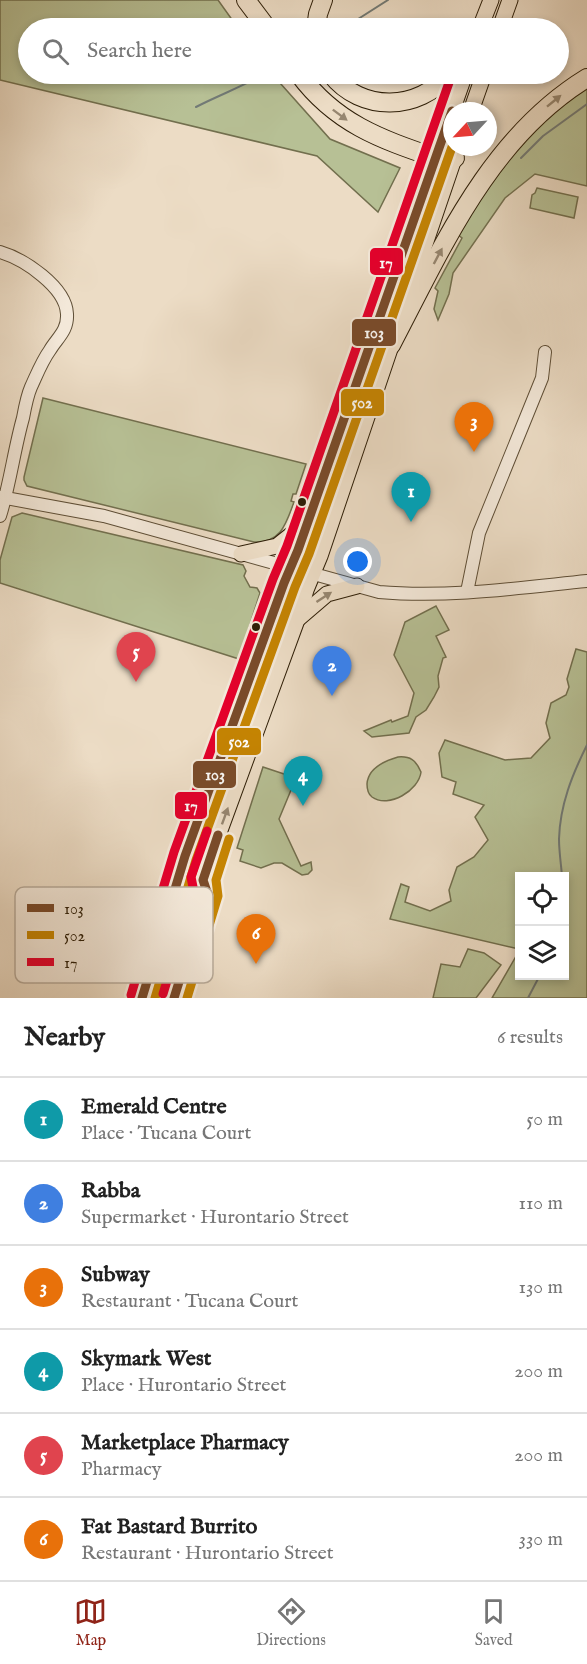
<!DOCTYPE html>
<meta charset="utf-8">
<style>
body{margin:0;font-family:"IM FELL English",serif;background:#f6f6f6;color:#222}
.controls{position:absolute;right:18px;bottom:18px;display:grid;overflow:hidden;border-radius:0px;box-shadow:0 3px 9px #0003}
.controls button{width:54px;height:54px;display:grid;place-items:center;padding:0;border:0;border-bottom:2px solid #e0e0e0;background:#fff;color:#222;font:30px sans-serif}
.compass{position:absolute;left:443px;top:102px;width:54px;height:54px;border-radius:50%;background:#fff;box-shadow:0 3px 9px #0003;rotate:244deg}
.you{position:absolute;left:358px;top:562px;width:21px;height:21px;margin:-15px;border:4px solid #fff;border-radius:50%;background:#1a73e8;box-shadow:0 0 0 9px #1a73e833}
.badge{display:grid;place-items:center;width:39px;height:39px;border-radius:50%;background:#8f2418;color:#fff;font-size:20px;font-weight:700}
.pin{position:absolute;translate:-50% -50px;filter:drop-shadow(0 2px 3px #0008)}
.pin::after{content:'';position:absolute;top:32px;width:21px;height:18px;background:inherit;clip-path:polygon(0 0,100% 0,50% 100%)}
.list{margin:0;padding:0;list-style:none}
h2{display:flex;justify-content:space-between;align-items:center;height:78px;margin:0;padding:0 24px;font-size:26px}
h2 small{font-size:20px;font-weight:400;color:#767676}
.list li{display:grid;grid-template-columns:39px 1fr auto;gap:18px;align-items:center;box-sizing:border-box;height:84px;padding:0 24px;border-top:2px solid #e0e0e0}
.list b{display:block;font-size:22px;white-space:nowrap}
.list p{margin:0;font-size:20px;white-space:nowrap;color:#767676}
.list em{font-size:20px;font-style:normal;color:#767676}
.icon{flex:none;width:33px;height:33px;fill:none;stroke:currentColor;stroke-width:2;stroke-linecap:round;stroke-linejoin:round}
.map{position:relative;flex:none;width:587px;height:998px;overflow:hidden}
.search{position:absolute;background:#fff;box-shadow:0 3px 9px #0003;left:18px;right:18px;top:18px;height:66px;display:flex;align-items:center;gap:15px;box-sizing:border-box;padding:0 21px;border-radius:33px;color:#767676;font-size:22px}
.sheet{height:582px;background:#fff}
nav{display:flex;justify-content:space-around;align-items:center;box-sizing:border-box;height:84px;border-top:2px solid #e0e0e0;background:#fff;font-size:16px;color:#767676}
nav a{display:grid;justify-items:center;gap:3px}
nav .on{color:#8f2418}
.map>svg:first-child{display:block}
</style>
<div class="map">
<svg width="587" height="998" viewBox="0 0 587 998">
<rect width="100%" height="100%" fill="#ecdcc5"/>
<filter id="stains"><feTurbulence type="fractalNoise" baseFrequency=".00333" numOctaves="4"/><feColorMatrix values="0 0 0 0 .2 0 0 0 0 .09 0 0 0 0 .02 0 0 0 .5 -.17"/></filter>
<radialGradient id="worn" r=".72"><stop offset=".6" stop-color="#630" stop-opacity="0"/><stop offset="1" stop-color="#630" stop-opacity=".3"/></radialGradient>
<g fill="#b7c095" stroke="#726f4e" stroke-width="1.5">
<path d="M0 0H218L238 28H28V74H272L330 139 400 168 378 212 317 156 0 80Z"/>
<path d="M587 88V186L535 174 505 198 453 273 449 294 438 320 434 309 438 291 435 288 462 238 457 234C485 193 512 150 549 116 560 105 574 97 587 88Z"/>
<path d="M537 188 578 197 574 218 530 208 532 195 535 193Z"/>
<path d="M43 398 306 464 296 494H293L291 501 294 502C286 524 281 543 254 542L27 486 24 480V477Z"/>
<path d="M22 513 243 565 246 571 244 576 250 587 257 588 260 593 239 659 0 583V560L12 517Z"/>
<path d="M436 606 449 630 436 636 446 657 443 658 438 676 439 687 434 697 426 710 416 717 409 733 372 737 364 731 391 720 392 722 408 716 414 693 394 655 405 622Z"/>
<path d="M576 649 587 652V998H492L519 951 520 975H564V876H520L519 949 390 919 401 884 409 887 405 902 430 911 451 901 449 890 457 867 474 857 488 840 475 817 484 805 453 794 456 782 442 777 439 753 445 740 505 760 531 758 550 738 546 723 551 703 566 695 569 687 567 679Z"/>
<path d="M398 757C410 756 416 760 421 772 419 790 389 809 372 797 368 794 367 789 367 784 368 768 384 761 398 757Z"/>
<path d="M263 767 296 778 279 819 301 866 311 862 312 870 308 874 302 875 282 863H274L261 868 240 861 243 850 237 848Z"/>
<path d="M468 949 484 953 501 965 476 998H433L441 964 460 967Z"/>
</g>
<g fill="none" stroke-linecap="round" stroke-linejoin="round">
<g stroke="#727a76" stroke-width="2">
<path d="M344 28 388 0"/>
<path d="M196 107C219 95 242 87 264 74"/>
<path d="M521 158 543 136 587 104"/>
<path d="M562 876C561 864 559 851 559 839 560 805 572 775 587 745"/>
<path d="M528 998 540 975"/>
</g>
<defs>
<g id="minor">
<path d="M0 252C24 259 66 287 67 314 68 331 57 338 50 350 42 361 37 374 31 387 27 396 25 407 23 418 14 450 10 484 0 516"/>
<path d="M0 497 104 516 379 592C448 598 518 588 587 581"/>
<path d="M467 592 479 533 542 378 545 352"/>
</g>
<g id="major">
<path d="M480 28 491 0"/>
<path d="M500 28 510 0"/>
<path d="M471 111 484 74"/>
<path d="M404 306 458 147"/>
<path d="M241 554 277 546 307 522"/>
<path d="M299 618 327 594 357 586"/>
<path d="M142 998 185 856 284 583 298 550 465 74"/>
<path d="M174 998 207 892 203 880 208 863 297 620 306 590 320 556 395 334"/>
</g>
<g id="highway">
<path d="M246 0 267 28"/>
<path d="M316 28 318 14 323 0"/>
<path d="M479 28 481 27"/>
<path d="M299 74C335 123 380 139 436 158L445 160 455 158"/>
<path d="M331 74C361 113 419 111 449 74"/>
<path d="M391 345C442 248 489 138 587 78"/>
</g>
</defs>
<use href="#minor" stroke="#5e4e36" stroke-width="14"/>
<use href="#major" stroke="#2e1e07" stroke-width="17"/>
<use href="#highway" stroke="#2e1e07" stroke-width="20"/>
<use href="#minor" stroke="#f3e8d9" stroke-width="12"/>
<use href="#major" stroke="#ecdcc5" stroke-width="15"/>
<use href="#highway" stroke="#ecdcc5" stroke-width="18"/>
<defs>
<g id="bus-1">
<path d="M142 998 185 856 284 583 298 550 452 111"/>
<path d="M174 998 207 892 203 880 218 835"/>
</g>
<g id="bus-2">
<path d="M155 998 196 860 295 587 309 554 452 147"/>
<path d="M187 998 218 896 216 880 229 839"/>
</g>
<g id="bus-3">
<path d="M163 994 194 892 191 877 207 831"/>
<path d="M131 995 174 852 273 579 287 546 452 74"/>
</g>
</defs>
<use href="#bus-1" stroke="#f3e8d9" stroke-width="14"/>
<use href="#bus-2" stroke="#f3e8d9" stroke-width="14"/>
<use href="#bus-3" stroke="#f3e8d9" stroke-width="14"/>
<use href="#bus-1" stroke="#7a4b2a" stroke-width="9"/>
<use href="#bus-2" stroke="#c58402" stroke-width="9"/>
<use href="#bus-3" stroke="#e4002b" stroke-width="9"/>
</g>
<defs><path id="oneway-solid" d="M-6-.8H1V-3.2L6.5 0L1 3.2V.8H-6Z" transform="scale(1.5)"/></defs>
<g fill="#968670">
<use href="#oneway-solid" transform="translate(554 101) rotate(-39)"/>
<use href="#oneway-solid" transform="translate(340 115) rotate(37)"/>
<use href="#oneway-solid" transform="translate(438 256) rotate(-62)"/>
<use href="#oneway-solid" transform="translate(324 597) rotate(-33)"/>
<use href="#oneway-solid" transform="translate(225 816) rotate(-70)"/>
</g>
<g fill="#2e1e07" stroke="#f3e8d9" stroke-width="2">
<circle cx="302" cy="502" r="5"/>
<circle cx="256" cy="627" r="5"/>
</g>
<rect x="15" y="887" width="198" height="96" rx="9" fill="#f3e8d9" stroke="#b8ab9a" stroke-width="1.5"/>
<rect x="27" y="904" width="27" height="8" fill="#7a4b2a"/>
<rect x="27" y="931" width="27" height="8" fill="#c58402"/>
<rect x="27" y="958" width="27" height="8" fill="#e4002b"/>
<g font-size="16" fill="#2e1e07">
<text x="64" y="914">103</text>
<text x="64" y="941">502</text>
<text x="64" y="968">17</text>
</g>
<g stroke="#f3e8d9" stroke-width="2">
<rect x="369" y="247" width="35" height="29" rx="6" fill="#e4002b"/>
<rect x="351" y="318" width="46" height="29" rx="6" fill="#7a4b2a"/>
<rect x="340" y="388" width="45" height="29" rx="6" fill="#c58402"/>
<rect x="216" y="727" width="46" height="29" rx="6" fill="#c58402"/>
<rect x="192" y="760" width="45" height="29" rx="6" fill="#7a4b2a"/>
<rect x="174" y="791" width="34" height="29" rx="6" fill="#e4002b"/>
</g>
<g font-size="16" text-anchor="middle" font-weight="bold" fill="#fff">
<text x="386" y="268">17</text>
<text x="374" y="338">103</text>
<text x="362" y="408">502</text>
<text x="239" y="747">502</text>
<text x="215" y="780">103</text>
<text x="191" y="811">17</text>
</g>
<rect width="100%" height="100%" filter="url(#stains)"/>
<rect width="100%" height="100%" fill="url(#worn)"/>
</svg>
<div class="controls">
<button><svg class="icon" aria-label="locate" viewBox="0 0 24 24"><circle cx="12" cy="12" r="6"/><path d="M12 2v4M12 18v4M2 12h4M18 12h4"/></svg></button>
<button><svg class="icon" aria-label="layers" viewBox="0 0 24 24"><path d="M12 4l9 5-9 5-9-5zM3 14l9 5 9-5"/></svg></button>
</div>
<svg class="compass" viewBox="-18 -18 36 36"><path d="M0-13l5 13h-10z" fill="#e53935"/><path d="M0 13l5-13h-10z" fill="#767676"/></svg>
<div class="you"></div>
<div class="pin badge" style="left:411px;top:522px;background:#0f9aa8">1</div>
<div class="pin badge" style="left:332px;top:696px;background:#3f7fe0">2</div>
<div class="pin badge" style="left:474px;top:452px;background:#e8710a">3</div>
<div class="pin badge" style="left:303px;top:806px;background:#0f9aa8">4</div>
<div class="pin badge" style="left:136px;top:682px;background:#e0444e">5</div>
<div class="pin badge" style="left:256px;top:964px;background:#e8710a">6</div>
<div class="search"><svg class="icon" aria-label="search" viewBox="0 0 24 24"><circle cx="10" cy="10" r="6"/><path d="M15 15l6 6"/></svg>Search here</div>
</div>
<section class="sheet">
<h2>Nearby<small>6 results</small></h2>
<ul class="list">
<li><span class="badge" style="background:#0f9aa8">1</span><div><b>Emerald Centre</b><p>Place · Tucana Court</p></div><em>50 m</em></li>
<li><span class="badge" style="background:#3f7fe0">2</span><div><b>Rabba</b><p>Supermarket · Hurontario Street</p></div><em>110 m</em></li>
<li><span class="badge" style="background:#e8710a">3</span><div><b>Subway</b><p>Restaurant · Tucana Court</p></div><em>130 m</em></li>
<li><span class="badge" style="background:#0f9aa8">4</span><div><b>Skymark West</b><p>Place · Hurontario Street</p></div><em>200 m</em></li>
<li><span class="badge" style="background:#e0444e">5</span><div><b>Marketplace Pharmacy</b><p>Pharmacy</p></div><em>200 m</em></li>
<li><span class="badge" style="background:#e8710a">6</span><div><b>Fat Bastard Burrito</b><p>Restaurant · Hurontario Street</p></div><em>330 m</em></li>
</ul>
</section>
<nav>
<a class="on"><svg class="icon" aria-label="map" viewBox="0 0 24 24"><path d="M3 6l6-2 6 2 6-2v14l-6 2-6-2-6 2zM9 4v14M15 6v14"/></svg>Map</a>
<a><svg class="icon" aria-label="directions" viewBox="0 0 24 24"><path d="M12 3l9 9-9 9-9-9zM9 14v-3h6M13 9l2 2-2 2"/></svg>Directions</a>
<a><svg class="icon" aria-label="saved" viewBox="0 0 24 24"><path d="M7 4h10v16l-5-4-5 4z"/></svg>Saved</a>
</nav>
